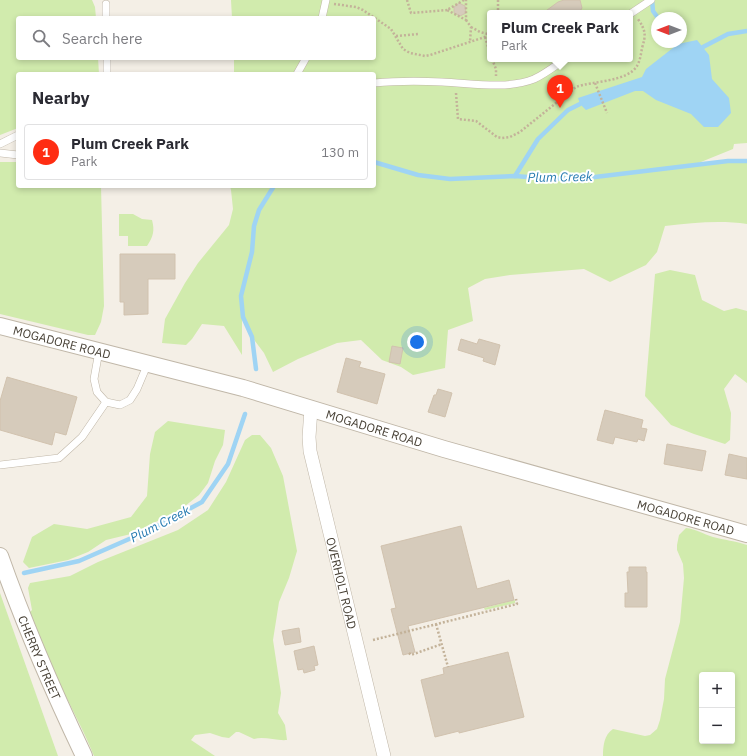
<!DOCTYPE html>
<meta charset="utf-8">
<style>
body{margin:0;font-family:"IBM Plex Sans",sans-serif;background:#f2f2f3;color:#2b2b33}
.controls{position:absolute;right:12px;bottom:12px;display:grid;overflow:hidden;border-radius:4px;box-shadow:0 2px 6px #0003}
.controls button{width:36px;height:36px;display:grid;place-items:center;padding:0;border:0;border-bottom:1px solid #e1e1e2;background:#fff;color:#2b2b33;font:20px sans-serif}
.compass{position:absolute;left:651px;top:12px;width:36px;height:36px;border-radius:50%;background:#fff;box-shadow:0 2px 6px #0003;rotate:270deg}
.you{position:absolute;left:417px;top:342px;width:14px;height:14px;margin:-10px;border:3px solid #fff;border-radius:50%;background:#1a73e8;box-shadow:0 0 0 6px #1a73e833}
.badge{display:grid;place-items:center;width:26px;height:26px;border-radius:50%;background:#ff2d12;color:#fff;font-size:13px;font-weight:700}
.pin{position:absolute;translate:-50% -33px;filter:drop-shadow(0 1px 2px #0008)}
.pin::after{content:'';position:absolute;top:21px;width:14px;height:12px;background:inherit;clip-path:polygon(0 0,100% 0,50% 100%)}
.popup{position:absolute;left:487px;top:10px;width:146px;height:52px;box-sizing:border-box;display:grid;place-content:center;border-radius:4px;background:#fff;filter:drop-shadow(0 1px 3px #0005);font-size:13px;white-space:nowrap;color:#7c7c81}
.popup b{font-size:15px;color:#2b2b33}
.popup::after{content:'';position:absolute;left:50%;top:100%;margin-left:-8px;border:8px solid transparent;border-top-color:#fff}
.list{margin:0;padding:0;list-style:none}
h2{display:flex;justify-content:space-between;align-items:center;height:52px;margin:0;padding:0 16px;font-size:17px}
h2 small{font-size:13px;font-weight:400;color:#7c7c81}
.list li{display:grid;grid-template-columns:26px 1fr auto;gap:12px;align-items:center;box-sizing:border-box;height:56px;margin:0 8px 8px;padding:0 8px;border:1px solid #e1e1e2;border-radius:4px}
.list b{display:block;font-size:15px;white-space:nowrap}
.list p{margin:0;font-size:13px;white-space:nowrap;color:#7c7c81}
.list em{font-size:13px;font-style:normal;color:#7c7c81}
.icon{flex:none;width:22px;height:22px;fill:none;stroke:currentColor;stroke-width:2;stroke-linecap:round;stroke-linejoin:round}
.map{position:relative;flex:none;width:747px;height:756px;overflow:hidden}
.search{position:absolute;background:#fff;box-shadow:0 2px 6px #0003;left:16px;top:16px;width:360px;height:44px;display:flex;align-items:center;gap:10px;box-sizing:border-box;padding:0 14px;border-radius:4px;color:#7c7c81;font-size:15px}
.panel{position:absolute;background:#fff;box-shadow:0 2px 6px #0003;left:16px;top:72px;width:360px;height:116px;border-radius:4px}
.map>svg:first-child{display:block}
</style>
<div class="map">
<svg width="747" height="756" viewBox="0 0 747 756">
<rect width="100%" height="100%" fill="#f4efe6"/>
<g fill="#d1ebad" fill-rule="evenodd">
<path d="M0 0H92L95 7 96 18H18V58H98L99 74H18V128L0 135Z"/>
<path d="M231 0H747V143L734 144 733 149 696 164 728 161H747V224C720 220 692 223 665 226L657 252 646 265 610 282 584 269 510 275 485 279 468 288 473 321 448 330 445 368 413 375 401 367 382 360 361 340 337 343 298 359 273 372 264 353 252 337 243 317 242 306V355L224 326 202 324 192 339 186 345 162 343 165 319 185 283 198 263 229 225 233 209 231 190 230 186H374V74H234V58H374V18H232ZM490 13H630V59H490ZM657 18H681V42H657Z"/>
<path d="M0 162H18V186H101L104 306 101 322 95 335H88L0 314Z"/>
<path d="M119 214H133L142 219 152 220C155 231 153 237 147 246H128V236H119Z"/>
<path d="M670 270 695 275 702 300 724 311 736 308 747 311V383L735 374 724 389 731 413 730 440 725 444 694 434 671 425 645 396 655 274Z"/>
<path d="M168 421 225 430 223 445 215 461 208 483 199 495 180 510 131 534 106 540 88 552 68 560 29 568 23 562 32 537 54 524 87 529 131 517 147 496 150 454 155 432Z"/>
<path d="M252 435H260L271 448 283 476 297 551 289 578 279 602 273 640 281 693 278 713 285 725 287 740C276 741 264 736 254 739L239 732H236L229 738 222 737 210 733 195 735 191 740 215 756H94C83 728 68 703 56 675 47 655 39 633 30 612L32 610 28 588 30 583 70 576 98 562 178 530 208 510 226 482 245 440Z"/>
<path d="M686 528C696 529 703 534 713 537 724 540 736 541 747 545V756H603C603 746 604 735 613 729L645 736 650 735 657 729 660 720 664 699 665 679 680 622 684 578 683 564 677 550V545L679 535ZM702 675H732V741H702Z"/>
<path d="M0 593 58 756H0Z"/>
<path d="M515 600V603L485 610 484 608Z"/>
</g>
<path fill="#9fd4f4" d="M697 40 709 55 712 79 729 98 731 113 718 127H704L691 114 656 100 643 91H635L586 110 580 104 578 98 642 77 646 69 678 44Z"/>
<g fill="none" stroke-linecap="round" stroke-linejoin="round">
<g stroke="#9fd4f4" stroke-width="4.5">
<path d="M652 0 653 11 658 18"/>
<path d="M677 42 678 44"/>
<path d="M703 47 728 34 747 31"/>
<path d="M374 162 418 175 450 179 515 176 552 179 595 177 728 161H747"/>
<path d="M515 176 538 139 568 110 580 104"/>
<path d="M256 369 252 337 243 317 241 296 252 252 254 226 259 210 274 186"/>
<path d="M24 573 79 561 152 529 202 502 228 464 245 414"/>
</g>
</g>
<g fill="#d6cbbb" stroke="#d1c2ae">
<path d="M564 0H580L582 8 579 13H543L558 2Z"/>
<path d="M459 3 465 6 466 13 460 16 454 13V7Z"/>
<path d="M120 254H175V279H148V314L124 315V302H120Z"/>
<path d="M461 339 477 344 479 339 500 345 495 365 483 361 484 358 458 350Z"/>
<path d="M392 346 403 348 400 364 389 362Z"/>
<path d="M346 358 361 362 359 367 385 374 377 404 337 392Z"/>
<path d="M7 377 77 397 66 435 55 432 52 445 0 430V401Z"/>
<path d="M438 389 452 393 445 417 428 412 434 395H436Z"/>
<path d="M605 410 643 420 641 428 647 429 644 441 638 439 637 442 615 437 613 444 597 440Z"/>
<path d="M667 444 706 451 702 471 664 464Z"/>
<path d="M729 454 747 458V479L725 475Z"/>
<path d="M461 526 477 589 509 580 514 600 408 626 415 652 403 655 391 609 396 608 381 546Z"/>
<path d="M629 567H646V572H647V607H625V593H628L627 572H629Z"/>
<path d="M299 628 301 642 285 645 282 631Z"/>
<path d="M314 646 318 665 314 666 315 670 304 673 303 669 298 670 294 651Z"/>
<path d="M508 652 524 717 459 733V731L435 737 421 680 444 674 443 668Z"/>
</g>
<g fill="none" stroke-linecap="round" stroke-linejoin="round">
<defs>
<g id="service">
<path d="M106 4V18"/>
<path d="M630 14 651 0"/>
<path d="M322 18 326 0"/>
<path d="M107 58V74"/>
<path d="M297 74 306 58"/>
<path d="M374 83C396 81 419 81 442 82 471 83 506 90 534 79 545 74 555 66 565 59"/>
<path d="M0 144 18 135"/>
<path d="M0 153 18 155"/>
<path d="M99 351 94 379 97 392 106 402 120 405 130 400 137 389 148 363"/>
<path d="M0 465 59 458 82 437 106 402"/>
</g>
<g id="minor">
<path id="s1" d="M311 409 309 437 310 451 384 756"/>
</g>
<g id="tertiary">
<path id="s2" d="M0 326 243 388 444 449 747 534"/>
<path id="s3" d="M0 556C24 624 53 691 84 756"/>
</g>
</defs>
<use href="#service" stroke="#c0b7a8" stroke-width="8"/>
<use href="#minor" stroke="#c0b7a8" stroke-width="14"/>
<use href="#tertiary" stroke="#c0b7a8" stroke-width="18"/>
<g stroke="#c3b299" stroke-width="2.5" stroke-dasharray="2 2" stroke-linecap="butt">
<path d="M407 0 411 13 447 10"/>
<path d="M464 0 447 10 466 20V0"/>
<path d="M498 0V13"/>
<path d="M334 4 356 7 363 10 391 29 403 49 410 53 425 56 430 55 485 37 490 33"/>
<path d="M466 20 471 27 470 42"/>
<path d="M471 27 480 32 488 34"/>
<path d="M396 36 419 34"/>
<path d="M485 37 490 53"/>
<path d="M492 59 496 69V76"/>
<path d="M595 83 607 113"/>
<path d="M456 93 458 119 476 121 497 137 502 138 510 137 520 132 576 87C592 81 627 82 637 66 640 61 641 54 642 48 646 35 646 31 638 19"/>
<path d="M436 624 448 667"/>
<path d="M373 640 517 604 516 599"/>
<path d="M409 653 411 655 442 644"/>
</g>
<use href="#service" stroke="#fff" stroke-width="7"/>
<use href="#minor" stroke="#fff" stroke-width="13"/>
<use href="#tertiary" stroke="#fff" stroke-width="16"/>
</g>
<g text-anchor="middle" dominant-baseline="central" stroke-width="4" stroke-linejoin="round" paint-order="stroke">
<g font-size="12" fill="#474035" stroke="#fff">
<text stroke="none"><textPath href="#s2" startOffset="64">MOGADORE ROAD</textPath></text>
<text stroke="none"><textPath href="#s2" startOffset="388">MOGADORE ROAD</textPath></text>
<text stroke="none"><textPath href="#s2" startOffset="712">MOGADORE ROAD</textPath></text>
<text stroke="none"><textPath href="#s1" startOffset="178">OVERHOLT ROAD</textPath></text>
<text stroke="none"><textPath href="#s3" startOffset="109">CHERRY STREET</textPath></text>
</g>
<g font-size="13" font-style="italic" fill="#277bb1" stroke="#fff">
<text transform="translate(560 177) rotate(-1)">Plum Creek</text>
<text transform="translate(160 524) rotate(-27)">Plum Creek</text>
</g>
</g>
</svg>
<div class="controls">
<button>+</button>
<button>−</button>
</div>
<svg class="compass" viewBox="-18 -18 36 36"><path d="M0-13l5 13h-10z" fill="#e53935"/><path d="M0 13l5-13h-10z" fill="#7c7c81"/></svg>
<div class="you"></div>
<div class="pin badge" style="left:560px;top:108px">1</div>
<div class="popup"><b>Plum Creek Park</b>Park</div>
<div class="search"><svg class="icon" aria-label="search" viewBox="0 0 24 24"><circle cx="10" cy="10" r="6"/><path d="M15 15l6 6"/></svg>Search here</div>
<section class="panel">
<h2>Nearby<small></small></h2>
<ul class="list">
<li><span class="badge">1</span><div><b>Plum Creek Park</b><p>Park</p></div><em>130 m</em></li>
</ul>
</section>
</div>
